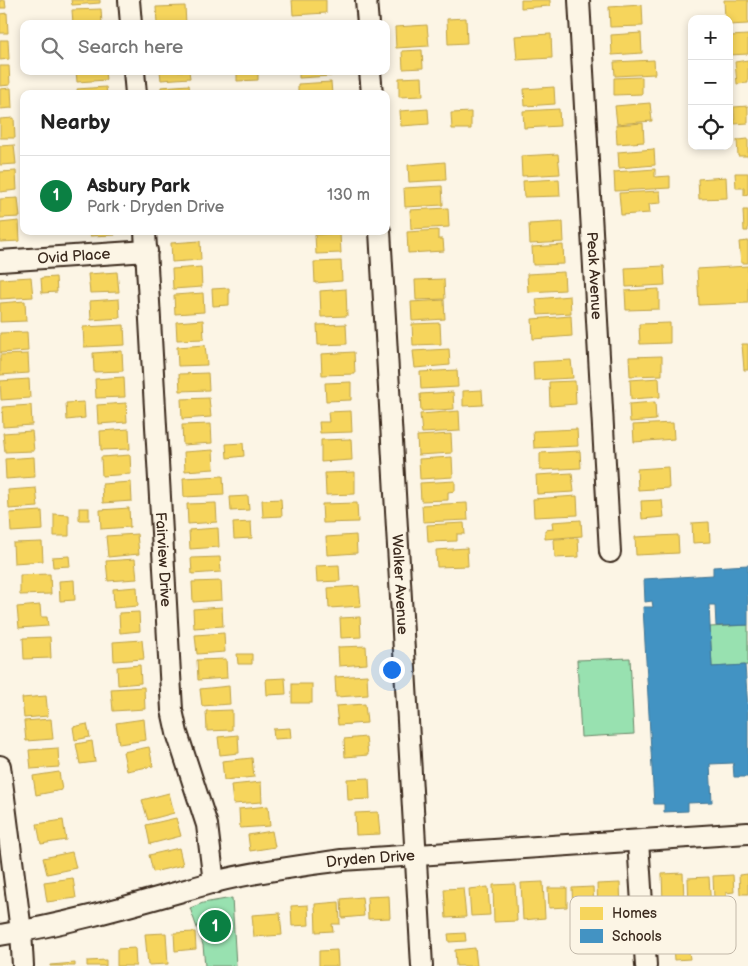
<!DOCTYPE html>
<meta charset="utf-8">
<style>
body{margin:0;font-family:"Balsamiq Sans",sans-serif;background:#f6f6f6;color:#222}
.controls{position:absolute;right:15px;top:15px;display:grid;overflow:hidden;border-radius:10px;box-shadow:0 2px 8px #0003}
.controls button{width:45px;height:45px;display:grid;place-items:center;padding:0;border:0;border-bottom:1px solid #e0e0e0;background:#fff;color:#222;font:25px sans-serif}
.you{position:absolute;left:391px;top:669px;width:18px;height:18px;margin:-12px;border:4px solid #fff;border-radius:50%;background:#1a73e8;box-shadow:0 0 0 8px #1a73e833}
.badge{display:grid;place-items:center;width:32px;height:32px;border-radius:50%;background:#0b8043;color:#fff;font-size:16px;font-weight:700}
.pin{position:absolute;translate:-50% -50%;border:2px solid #fff;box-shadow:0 1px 5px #0006}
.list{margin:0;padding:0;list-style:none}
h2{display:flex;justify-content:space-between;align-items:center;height:65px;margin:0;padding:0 20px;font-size:21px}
h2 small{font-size:16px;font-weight:400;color:#767676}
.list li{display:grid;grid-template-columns:32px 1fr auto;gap:15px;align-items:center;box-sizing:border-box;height:80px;padding:0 20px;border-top:1px solid #e0e0e0}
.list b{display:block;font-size:19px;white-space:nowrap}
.list p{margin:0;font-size:16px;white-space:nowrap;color:#767676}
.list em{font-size:16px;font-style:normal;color:#767676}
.icon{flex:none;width:28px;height:28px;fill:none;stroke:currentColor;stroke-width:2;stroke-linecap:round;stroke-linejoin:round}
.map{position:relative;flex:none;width:748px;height:966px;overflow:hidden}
.search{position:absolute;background:#fff;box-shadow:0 2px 8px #0003;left:20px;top:20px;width:370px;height:55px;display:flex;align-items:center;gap:12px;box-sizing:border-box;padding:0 18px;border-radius:10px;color:#767676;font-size:19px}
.panel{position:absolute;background:#fff;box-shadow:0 2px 8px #0003;left:20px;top:90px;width:370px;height:145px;border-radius:10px}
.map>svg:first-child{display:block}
</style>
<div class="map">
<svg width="748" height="966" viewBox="0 0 748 966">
<rect width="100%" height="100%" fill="#fcf5e5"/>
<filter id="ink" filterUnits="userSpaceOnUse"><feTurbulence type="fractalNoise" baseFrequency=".02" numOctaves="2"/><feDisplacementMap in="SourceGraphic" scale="10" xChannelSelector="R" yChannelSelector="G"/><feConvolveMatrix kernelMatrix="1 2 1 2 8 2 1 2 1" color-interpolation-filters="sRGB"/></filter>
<g filter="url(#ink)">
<g fill="#98e1b0" stroke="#6a8667">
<path d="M748 625V665L712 667 710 627Z"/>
<path d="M630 658 634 734 581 737 577 660Z"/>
<path d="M232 898 236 966H205L203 945 190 908 203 903Z"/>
</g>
<g fill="#f6d55c" stroke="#bea249">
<path d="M0 0H5L6 8H0Z"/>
<path d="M71 0H100V3L72 5Z"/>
<path d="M292 0H326V13L293 15Z"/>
<path d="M521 0H550V6L521 8Z"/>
<path d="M724 0H748V24L729 25V19H725Z"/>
<path d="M642 5 643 26 610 27 609 7Z"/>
<path d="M185 6 186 24H157L156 7Z"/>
<path d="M101 9 102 24H73L72 10Z"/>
<path d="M7 13 8 33H0V14Z"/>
<path d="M466 18 467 43 448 44 447 19Z"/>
<path d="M427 25 429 46 396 48 395 27Z"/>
<path d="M641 33 642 53 612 55 611 35Z"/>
<path d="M551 34 552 58 517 60 515 36Z"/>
<path d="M748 35V54L729 55V36Z"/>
<path d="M0 40H8L9 59 0 60Z"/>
<path d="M422 50 423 68 403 69 402 51Z"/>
<path d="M654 60 655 74 615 76 614 62Z"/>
<path d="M748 60V83L737 84 735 62Z"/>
<path d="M0 66H9L10 85 0 86Z"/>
<path d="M76 71H105L106 80 77 82Z"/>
<path d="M160 71H189L190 78 161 80Z"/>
<path d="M237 71H258V80L237 81Z"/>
<path d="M299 71H331V76L299 78Z"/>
<path d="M422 77 423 96 399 97V78Z"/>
<path d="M642 77V94L614 95V78Z"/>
<path d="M331 82 332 94H298V84Z"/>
<path d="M189 85 190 94H161V87Z"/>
<path d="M106 87 107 94H78L77 89Z"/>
<path d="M554 87 555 104 525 106 524 89Z"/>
<path d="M11 88 12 108 0 109V89Z"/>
<path d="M650 103 652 121 617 124 615 106Z"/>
<path d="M748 106V123L735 124 734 107Z"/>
<path d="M428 109 429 124 401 126 400 111Z"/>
<path d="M559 109 560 126 524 128 523 111Z"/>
<path d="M471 112V129H452L451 113Z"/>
<path d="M14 118 15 138H0V119Z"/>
<path d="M643 123 644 142 617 144 616 125Z"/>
<path d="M748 139V156H738L737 140Z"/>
<path d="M14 145 16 164 0 165V146Z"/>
<path d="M654 149 655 165 619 168 618 152Z"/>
<path d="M558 154 560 174 522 176 521 156Z"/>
<path d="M445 162 446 180 409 182 408 165Z"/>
<path d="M655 169V177L670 176V188L615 191 614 172Z"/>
<path d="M16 171 17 190 0 192V172Z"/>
<path d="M735 173H748V194L744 195V188H736Z"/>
<path d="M726 177 727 198 699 199 698 179Z"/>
<path d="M559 179 560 196 524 197 523 181Z"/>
<path d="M442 186 443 205 405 207 404 188Z"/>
<path d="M660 191 661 203 649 204 650 213 621 215 619 193Z"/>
<path d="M18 198 20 217 0 218V199Z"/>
<path d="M448 208 449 227 411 229 410 210Z"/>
<path d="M743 210H748V231H744Z"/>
<path d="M19 221 20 241 0 242V223Z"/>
<path d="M563 222 564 242 530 244 529 224Z"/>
<path d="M438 230V239H443L444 251 408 253 407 232Z"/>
<path d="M90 231H115V235L90 236Z"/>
<path d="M340 233 341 253 316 254 315 235Z"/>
<path d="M200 241 201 260 172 262 171 243Z"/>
<path d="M748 241V263H741L739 242Z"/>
<path d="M563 245 564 264 533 265 532 247Z"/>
<path d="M341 261 342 281 315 283 314 262Z"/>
<path d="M664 266 665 285 626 287 625 268Z"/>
<path d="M748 266V303L699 305 697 269Z"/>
<path d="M201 267 202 287 173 289 172 269Z"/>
<path d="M117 272 119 292 90 293 88 274Z"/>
<path d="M564 272 565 290 528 292 527 274Z"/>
<path d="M31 277 33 297 0 299V279Z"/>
<path d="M56 277 57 292 42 293 41 278Z"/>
<path d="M444 279 445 299 416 300 415 280Z"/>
<path d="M229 288V305L213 306 212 289Z"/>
<path d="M346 289 347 316 321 317 320 291Z"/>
<path d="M659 289V309L626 310 625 291Z"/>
<path d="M203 293 204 312 175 314 174 295Z"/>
<path d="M570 296 571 313 538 315 536 299Z"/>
<path d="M119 299 120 318 91 320 90 301Z"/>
<path d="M444 300 445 319 412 321 411 302Z"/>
<path d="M25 301 26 321 0 322V303Z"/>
<path d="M571 316 572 336 533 339 532 319Z"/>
<path d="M203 320 204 339 177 340 176 322Z"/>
<path d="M440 323 441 344 413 345 412 324Z"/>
<path d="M670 323V343L640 344 639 324Z"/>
<path d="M346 324 347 344 318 345 317 325Z"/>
<path d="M124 325 125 345 84 347 83 327Z"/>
<path d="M27 332 28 351 0 353V333Z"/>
<path d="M742 344H748V370H744Z"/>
<path d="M205 345 207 365 178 366 177 347Z"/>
<path d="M449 349 450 365 415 368 413 351Z"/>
<path d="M122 351 123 371 94 372 93 353Z"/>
<path d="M354 352 355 374 322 375 321 354Z"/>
<path d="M28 354 29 373 0 375V355Z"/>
<path d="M662 356V375L630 376 629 357Z"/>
<path d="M571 360 573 378 534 380 533 362Z"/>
<path d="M457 370 458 387 421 389 420 372Z"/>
<path d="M208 373 209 390 180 391 179 374Z"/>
<path d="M124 377 125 397 96 398 95 379Z"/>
<path d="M659 378 660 397 631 399 630 380Z"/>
<path d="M29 379 30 398 1 400 0 381Z"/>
<path d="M575 381 576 404 550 406 549 382Z"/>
<path d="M351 382V400L326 401 325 383Z"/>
<path d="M482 390 483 405 463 406V391Z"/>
<path d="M453 392 454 409 421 411 420 394Z"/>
<path d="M209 398 211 417 182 419 181 399Z"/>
<path d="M84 402 85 418 67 420 66 403Z"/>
<path d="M655 402 656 420 630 422 629 404Z"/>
<path d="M126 403 127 422 98 424 97 405Z"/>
<path d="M31 405 32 425 3 427 2 407Z"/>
<path d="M351 411 352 432 320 433 319 422H329L328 412Z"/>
<path d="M459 411 460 431 422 433 420 414Z"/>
<path d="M673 423 674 439 634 442 633 425Z"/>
<path d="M211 424 212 443 183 445 182 425Z"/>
<path d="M129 429 130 449 101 450 100 431Z"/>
<path d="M577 429 578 446 534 448 533 431Z"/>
<path d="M32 431 34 451 5 452 3 433Z"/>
<path d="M451 434 452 453 418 455 417 436Z"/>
<path d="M351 439 352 460 321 462V440Z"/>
<path d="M243 443 244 456 227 458 226 444Z"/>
<path d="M213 450 214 469 185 471 184 452Z"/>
<path d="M580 451 581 468 540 470V453Z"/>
<path d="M130 455 131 474 102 476 101 457Z"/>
<path d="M34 457 35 477 6 479 5 459Z"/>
<path d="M452 457 453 477 420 479 419 459Z"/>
<path d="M668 467 669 488 638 490 637 469Z"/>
<path d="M355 472V494L326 495 325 473Z"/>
<path d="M572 473 574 492 537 494 536 475Z"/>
<path d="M223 476 224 495 184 497 183 478Z"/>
<path d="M455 481V491L448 492V500L421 501 420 483Z"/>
<path d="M131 482 132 501 103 503 102 484Z"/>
<path d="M36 488 38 507 9 509 8 490Z"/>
<path d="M248 496 249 510 231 511 230 497Z"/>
<path d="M577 496 578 515 534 517 533 499Z"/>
<path d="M281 499 282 516 263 517 262 500Z"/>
<path d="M662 500 664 517 642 519 641 501Z"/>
<path d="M216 503 217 522 188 524 187 504Z"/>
<path d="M357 503 358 522 323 523 322 504Z"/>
<path d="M467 503 468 520 423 522 422 505Z"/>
<rect x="79" y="508" width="10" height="12"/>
<path d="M129 508 130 527 101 529 100 510Z"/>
<path d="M42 511 43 530 11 532 10 513Z"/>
<path d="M54 514 69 515V536H54Z"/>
<path d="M581 520 582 536 545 539V530L553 529 552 522Z"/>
<path d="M251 522 252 538 234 539 233 523Z"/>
<path d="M709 522 710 542 693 543 692 523Z"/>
<path d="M464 523 465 534H457V541L428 542 427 525Z"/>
<path d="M218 528 219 547 190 549 189 530Z"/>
<path d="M137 534 139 554 108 557 106 536Z"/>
<path d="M356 535 357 553 327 555 326 537Z"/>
<path d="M678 535 679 553 636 555 635 537Z"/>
<path d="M578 538 579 557 555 558 554 539Z"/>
<path d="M42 542 43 561 14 563 13 543Z"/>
<path d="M467 548 468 566 437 567 436 550Z"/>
<path d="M69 556 70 566 53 567 52 557Z"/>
<path d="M220 557 221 572 192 574 191 558Z"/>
<path d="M135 559 137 579 108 581 106 561Z"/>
<path d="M339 565 340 581 317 582 316 566Z"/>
<path d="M50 574 51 594 20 595V575Z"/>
<path d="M74 580 75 600 60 601 59 581Z"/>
<path d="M221 581 222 600 193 602 192 582Z"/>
<path d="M359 586 361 606 329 608 328 588Z"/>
<path d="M137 587 138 606 114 608 113 589Z"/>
<path d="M40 605 41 617H47L48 626 19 628 17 607Z"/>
<path d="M222 607 223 626 194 628 193 609Z"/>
<path d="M139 612 140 631 120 633 119 613Z"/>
<path d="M360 617 361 637 341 638 340 618Z"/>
<path d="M224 633 225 652 197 654 195 635Z"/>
<path d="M50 637 51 658 24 659 23 638Z"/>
<path d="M142 640 144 659 114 661 113 642Z"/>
<path d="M366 646 367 664 339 666 338 647Z"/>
<path d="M237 654H252V664H238Z"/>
<path d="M226 659 227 678 198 680 197 660Z"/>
<path d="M140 665 141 683 118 685 117 667Z"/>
<path d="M367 675 368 695 336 697 335 677Z"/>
<path d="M285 678 286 694 267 695 266 679Z"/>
<rect x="292" y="684" width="20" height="19"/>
<path d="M229 686 230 704 202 706 200 689Z"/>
<path d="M144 687 145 709 113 711 111 689Z"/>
<path d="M46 696 48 716 24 718 22 698Z"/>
<path d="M365 704 367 723 338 725 336 706Z"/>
<path d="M232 710V730L207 731 206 711Z"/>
<path d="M51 719 53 739 26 741 24 721Z"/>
<path d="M144 719 146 740 119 744 116 723Z"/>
<path d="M87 724 90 737 75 740 73 727Z"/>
<path d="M290 728 291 738 274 739 273 729Z"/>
<path d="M238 735 239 753 220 755 218 737Z"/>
<path d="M366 737 368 755 345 757 344 739Z"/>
<path d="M92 741 95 762 80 764 76 744Z"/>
<path d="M149 747 153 766 127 771 123 752Z"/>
<path d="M58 748 59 767 31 769 29 750Z"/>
<path d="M252 758 254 777 224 780 222 761Z"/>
<path d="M59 772 62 790 36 795 33 776Z"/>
<path d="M369 778 370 799 348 800 347 779Z"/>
<path d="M261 782 262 802 233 804 231 785Z"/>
<path d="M169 793 174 813 148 820 142 800Z"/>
<path d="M268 806 270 826 240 828 239 809Z"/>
<path d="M378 812 380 834 356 835 355 813Z"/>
<path d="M176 818 181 836 150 844 146 825Z"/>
<path d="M63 820 66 840 41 844 37 824Z"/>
<path d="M272 831 275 847 250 851 248 835Z"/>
<path d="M179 848 183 865 153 872 149 855Z"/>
<path d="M72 852 76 868 47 874 43 858Z"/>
<path d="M683 873 684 901 663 902 662 874Z"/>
<path d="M748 874V894H740L739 875Z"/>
<path d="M733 875 734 892 726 893V899L714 900 713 876Z"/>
<path d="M709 877 711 910H689L688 878Z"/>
<path d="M73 878 76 898 47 902 44 882Z"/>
<path d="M543 882 545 918 523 920 521 883Z"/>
<path d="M620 883 621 909 598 910 597 884Z"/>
<path d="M515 884 517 921 494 922 493 885Z"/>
<path d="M488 887 490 915 471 916 469 889Z"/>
<path d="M593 887 594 909 573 910 572 888Z"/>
<path d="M463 888 466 917 446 918 444 889Z"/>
<path d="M548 888H567V907L549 908Z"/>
<path d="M389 896 390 918 368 919 367 897Z"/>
<path d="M362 897 364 916 342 918 341 899Z"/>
<path d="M339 902 340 924H332L333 931 316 932 315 904Z"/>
<path d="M308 905 309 925 292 926 291 906Z"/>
<path d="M280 913 282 935 254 937 252 915Z"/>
<path d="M195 932 196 949 175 951 174 933Z"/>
<path d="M166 933 168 964 148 965 145 934Z"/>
<path d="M465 933 466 941 449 942 448 934Z"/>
<path d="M688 945 690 959 674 960 673 946Z"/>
<path d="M135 948 136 966H117V949Z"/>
<path d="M475 948 477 966H456L455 950Z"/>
<path d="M337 950 338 966H319V951Z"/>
<path d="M106 960V966H87V961Z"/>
<path d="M75 963V966H50V965Z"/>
</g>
<path fill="#4393c3" stroke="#417492" d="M748 565V625L716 626 715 605H709L712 667 745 665 748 709V777H734L733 763 710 764 712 802 688 803V811L664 812V804H654L643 607H653L652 601 645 602 644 579 713 575V567Z"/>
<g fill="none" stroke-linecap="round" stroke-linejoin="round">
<defs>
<g id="minor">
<path d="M129 0 131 24"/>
<path d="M366 0 368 24"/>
<path id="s1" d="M579 0 610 552"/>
<path d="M134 71 136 94"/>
<path d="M370 71 372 94"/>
<path id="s2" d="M145 231 172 710 177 733 207 825 214 883"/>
<path id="s3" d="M380 231 422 966"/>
<path id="s4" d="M0 261 147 251"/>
<path d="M0 766 21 931 23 966"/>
<path d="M638 841 646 966"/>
<path id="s5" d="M0 935C74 923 146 901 218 881 258 871 300 866 342 860L748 833"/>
</g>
</defs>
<use href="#minor" stroke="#3b2a1e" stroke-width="24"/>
<use href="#minor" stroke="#fcf5e5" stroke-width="20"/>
</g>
</g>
<g text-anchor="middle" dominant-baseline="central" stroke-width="5" stroke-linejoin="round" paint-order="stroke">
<g font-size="15" fill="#3b2a1e" stroke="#fcf5e5">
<text stroke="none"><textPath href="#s4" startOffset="74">Ovid Place</textPath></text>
<text stroke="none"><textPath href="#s1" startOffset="276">Peak Avenue</textPath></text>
<text stroke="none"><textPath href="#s2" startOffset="329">Fairview Drive</textPath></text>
<text stroke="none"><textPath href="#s3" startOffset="354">Walker Avenue</textPath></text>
<text stroke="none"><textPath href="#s5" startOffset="379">Dryden Drive</textPath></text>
</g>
</g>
<rect x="570" y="896" width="166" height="58" rx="8" fill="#fcf5e5" stroke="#c2b8a9" stroke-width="1"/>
<rect x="580" y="907" width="23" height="13" fill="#f6d55c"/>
<rect x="580" y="929" width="23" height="14" fill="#4393c3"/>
<g font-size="14" fill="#3b2a1e">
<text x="612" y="918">Homes</text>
<text x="612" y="941">Schools</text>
</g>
</svg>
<div class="controls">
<button>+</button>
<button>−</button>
<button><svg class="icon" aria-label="locate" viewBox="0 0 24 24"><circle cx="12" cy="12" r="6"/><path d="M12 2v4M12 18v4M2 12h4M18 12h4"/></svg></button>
</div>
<div class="you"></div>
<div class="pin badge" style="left:215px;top:926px">1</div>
<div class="search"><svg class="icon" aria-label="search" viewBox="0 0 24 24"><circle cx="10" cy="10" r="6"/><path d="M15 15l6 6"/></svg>Search here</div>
<section class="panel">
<h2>Nearby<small></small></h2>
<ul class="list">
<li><span class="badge">1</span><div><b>Asbury Park</b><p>Park · Dryden Drive</p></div><em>130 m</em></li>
</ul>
</section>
</div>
